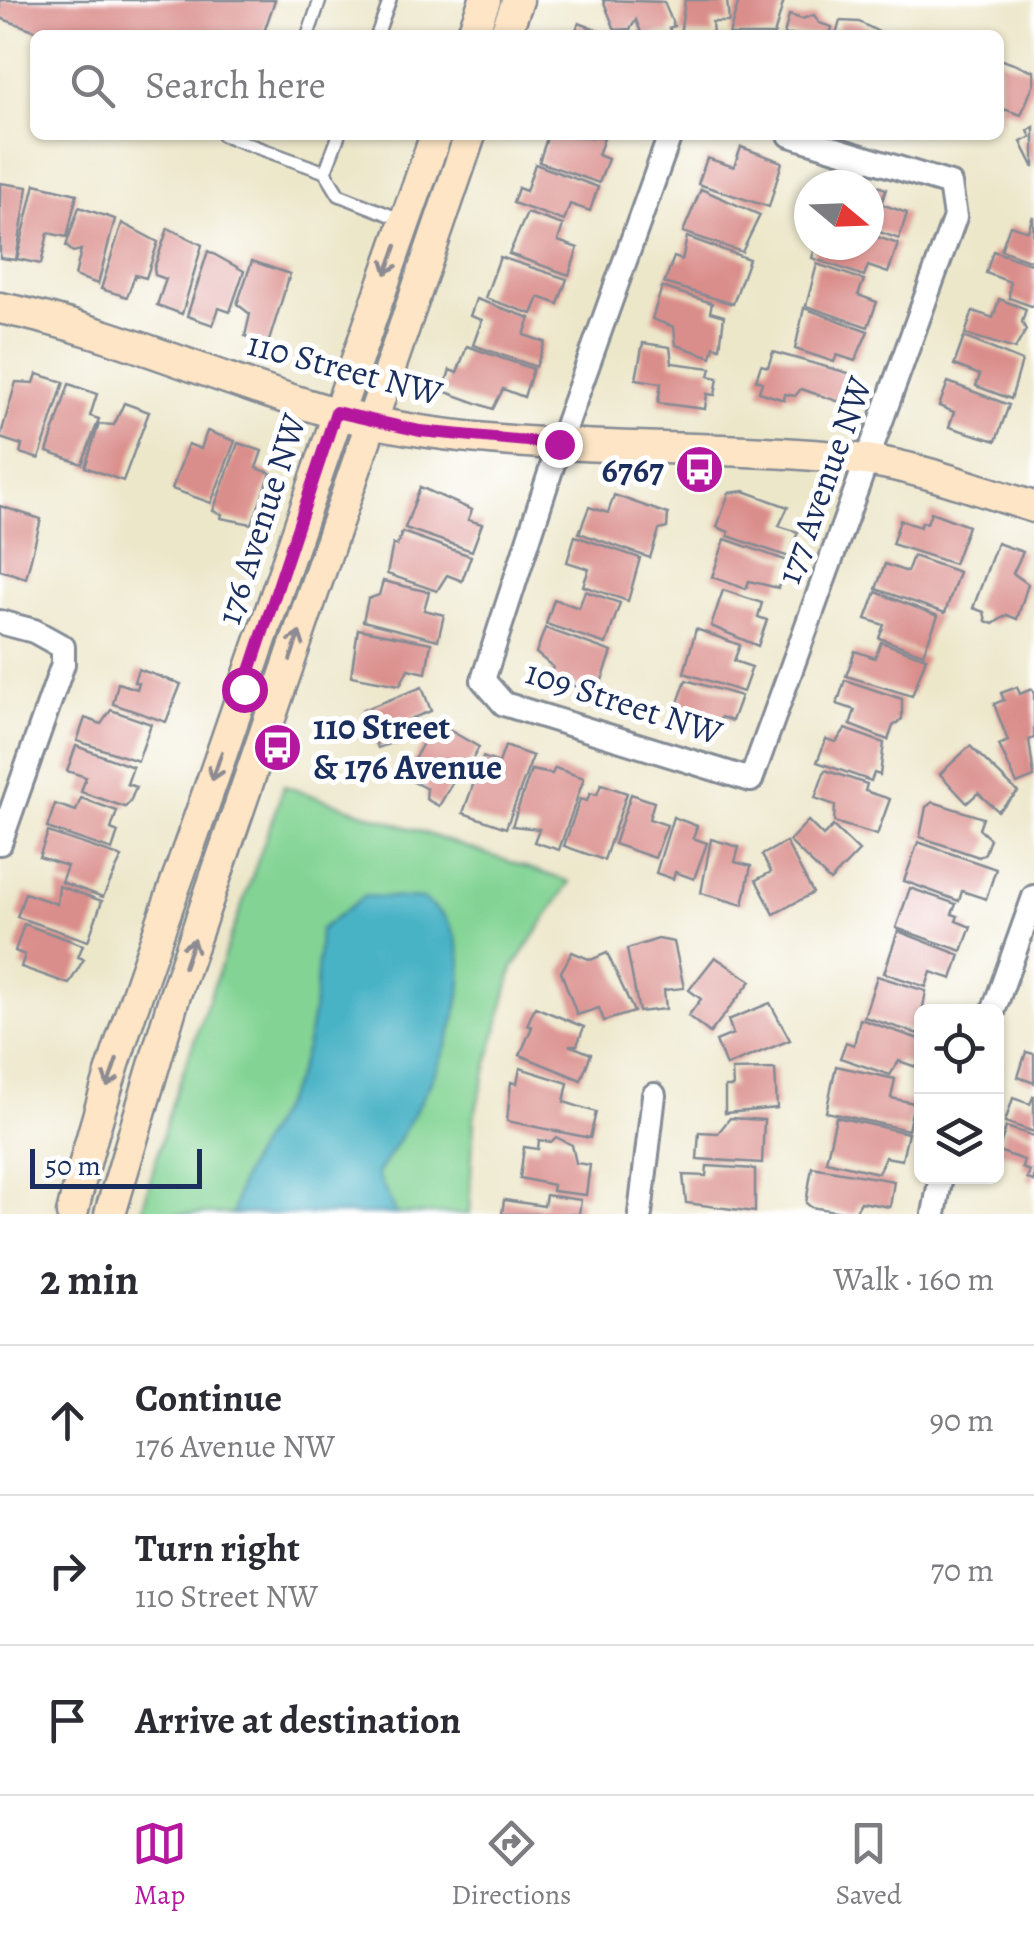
<!DOCTYPE html>
<meta charset="utf-8">
<style>
body{margin:0;font-family:Alegreya,serif;background:#f2f2f3;color:#2b2b33}
.controls{position:absolute;right:30px;bottom:30px;display:grid;overflow:hidden;border-radius:15px;box-shadow:0 2px 8px #0004}
.controls button{width:90px;height:90px;display:grid;place-items:center;padding:0;border:0;border-bottom:2px solid #e1e1e2;background:#fff;color:#2b2b33;font:50px sans-serif}
.compass{position:absolute;left:794px;top:170px;width:90px;height:90px;border-radius:50%;background:#fff;box-shadow:0 2px 8px #0004;rotate:109deg}
.scale{position:absolute;left:30px;bottom:25px;width:172px;box-sizing:border-box;padding-left:10px;border:5px solid #1b2f5e;border-top:0;font-size:28px;line-height:35px;white-space:nowrap;color:#1b2f5e;-webkit-text-stroke:8px #fff;paint-order:stroke}
.stop{position:absolute;width:30px;height:30px;margin:-22px;border:8px solid #b5179e;border-radius:50%;background:#fff}
.stop.end{background:#b5179e;border-color:#fff;box-shadow:0 2px 10px #0008}
.list{margin:0;padding:0;list-style:none}
h2{display:flex;justify-content:space-between;align-items:center;height:130px;margin:0;padding:0 40px;font-size:42px}
h2 small{font-size:32px;font-weight:400;color:#7c7c81}
.list li{display:grid;grid-template-columns:65px 1fr auto;gap:30px;align-items:center;box-sizing:border-box;height:150px;padding:0 40px;border-top:2px solid #e1e1e2}
.list b{display:block;font-size:38px;white-space:nowrap}
.list p{margin:0;font-size:32px;white-space:nowrap;color:#7c7c81}
.list em{font-size:32px;font-style:normal;color:#7c7c81}
.icon{flex:none;width:55px;height:55px;fill:none;stroke:currentColor;stroke-width:2;stroke-linecap:round;stroke-linejoin:round}
.map{position:relative;flex:none;width:1034px;height:1214px;overflow:hidden}
.search{position:absolute;background:#fff;box-shadow:0 2px 8px #0004;left:30px;right:30px;top:30px;height:110px;display:flex;align-items:center;gap:25px;box-sizing:border-box;padding:0 35px;border-radius:15px;color:#7c7c81;font-size:38px}
.sheet{height:580px;background:#fff}
nav{display:flex;justify-content:space-around;align-items:center;box-sizing:border-box;height:140px;border-top:2px solid #e1e1e2;background:#fff;font-size:28px;color:#7c7c81}
nav a{display:grid;justify-items:center;gap:5px}
nav .on{color:#b5179e}
.map>svg:first-child{display:block}
</style>
<div class="map">
<svg width="1034" height="1214" viewBox="0 0 1034 1214">
<rect width="100%" height="100%" fill="#fff"/>
<filter id="ink" filterUnits="userSpaceOnUse"><feTurbulence type="fractalNoise" baseFrequency=".01" numOctaves="2"/><feDisplacementMap in="SourceGraphic" scale="20" xChannelSelector="R" yChannelSelector="G"/><feConvolveMatrix kernelMatrix="1 2 1 2 8 2 1 2 1" color-interpolation-filters="sRGB"/></filter>
<filter id="wash" filterUnits="userSpaceOnUse"><feTurbulence type="fractalNoise" baseFrequency=".0048" numOctaves="4" result="noise"/><feDisplacementMap in="SourceGraphic" scale="40" xChannelSelector="R" yChannelSelector="G"/><feGaussianBlur stdDeviation="2.25" result="paint"/><feColorMatrix in="noise" values="0 0 0 0 0 0 0 0 0 0 0 0 0 0 0 0 0 1.4 0 .05"/><feComposite in="paint" operator="in"/></filter>
<g filter="url(#wash)">
<rect width="100%" height="100%" fill="#ede7ca"/>
<path fill="#83d494" stroke="#4f8279" stroke-width="2.5" d="M284 786 570 882 513 968 474 1117 469 1214H141L170 1109Z"/>
<path fill="#48b3c6" stroke="#327192" stroke-width="2.5" d="M364 896 423 899C431 906 445 915 450 925 490 997 416 1114 377 1174L397 1214H233C237 1165 279 1121 297 1075 315 1031 317 977 320 930Z"/>
<g id="blocks">
<g fill="#da8e8b">
<path d="M0 0H275L263 35H48L0 18Z"/>
<path d="M603 0 664 2 674 26 669 28 671 33 642 35 636 20 630 29 615 30Z"/>
<path d="M685 0H727L729 22H712L713 35H680Z"/>
<path d="M739 0H784L774 35H729Z"/>
<path d="M789 15 802 19 814 15 819 23 832 27 830 35H784Z"/>
<path d="M840 21 859 22 885 35H836Z"/>
<path d="M579 23 610 35H566L564 34H574Z"/>
<path d="M999 59 1034 71V83L1021 115 1004 109 1000 123Z"/>
<path d="M1034 127V168L1021 142 1031 137 1028 131Z"/>
<path d="M548 135 604 138 598 155 608 159 599 183 539 162Z"/>
<path d="M741 147 782 162 769 207 698 184 707 158 734 167Z"/>
<path d="M535 164 598 187 590 211 570 204 564 221 513 203 518 188 526 191Z"/>
<path d="M857 179 886 189 881 204 907 213 899 239 871 229 869 185H855Z"/>
<path d="M0 183 28 187 16 260 0 258Z"/>
<path d="M35 184 77 194 67 237 48 233 41 264 17 259Z"/>
<path d="M701 189 760 215 742 252 683 232Z"/>
<path d="M79 207 115 219 98 284 75 276 81 250 73 252 66 246Z"/>
<path d="M527 213 563 225 558 241 578 248 569 275 509 254Z"/>
<path d="M1033 216 1034 257 1029 260 1001 250 1010 225 1028 231Z"/>
<path d="M122 223 158 242 146 278 135 275 127 297 101 289Z"/>
<path d="M168 228 202 245 182 314 157 305 166 279 155 275 154 268Z"/>
<path d="M869 234 898 244 888 273 868 266 864 276 812 258 816 245H869Z"/>
<path d="M687 237 749 259 733 304 664 283 674 257 682 260Z"/>
<path d="M208 251 244 271 230 312 219 308 213 325 187 316Z"/>
<path d="M993 251 1034 265V307L1009 298 1010 282 986 273Z"/>
<path d="M500 257 567 279 558 304 539 297 532 314 485 298Z"/>
<path d="M252 261 290 274 268 344 245 336 250 314 237 304Z"/>
<path d="M817 264 864 280 858 295 877 302 868 327 806 306Z"/>
<path d="M662 287 712 303 710 312 724 316 720 348 714 346 711 357 676 345 674 327 652 319Z"/>
<path d="M476 299 530 318 524 335 545 342 536 367 473 345 482 320 470 316Z"/>
<path d="M999 299 1026 309 1022 322 1026 330 1015 349 965 334 973 311 993 318Z"/>
<path d="M804 308 868 331 855 361 837 355 834 362 795 349Z"/>
<path d="M964 337 1022 361 1011 399 976 386 980 375 954 365Z"/>
<path d="M643 343 670 347 672 363 711 368 709 376 718 378 715 395 707 394 705 409 658 403 661 383 636 379Z"/>
<path d="M467 346 533 369 524 397 503 389 493 409 443 391 450 370 457 373Z"/>
<path d="M773 352 852 374 843 403 801 389 795 396 785 394 784 400 759 392 762 382 756 380 761 365 768 367Z"/>
<path d="M37 374 64 382 39 459 20 453 22 445 0 438 16 382 34 383Z"/>
<path d="M948 382 1009 405 996 441 949 427 954 412 939 406Z"/>
<path d="M69 384 97 394 90 416 99 419 82 464 47 452Z"/>
<path d="M124 403 149 412 123 481 85 467 99 424 114 425Z"/>
<path d="M207 431 235 441 211 503 172 489 188 444 201 449Z"/>
<path d="M238 443 262 451 256 468 271 473 252 524 221 518 222 514 213 511Z"/>
<path d="M420 487 472 510 468 520 482 524 472 551 405 528Z"/>
<path d="M744 491 788 507 779 526 798 532 789 557 728 536 729 532 717 527 729 493Z"/>
<path d="M614 495 668 514 667 528 659 530 650 558 579 533 589 507 608 513Z"/>
<path d="M0 506 41 519 26 578 0 570Z"/>
<path d="M931 512 968 526 954 564 892 544 900 520 920 527 922 522 927 523Z"/>
<path d="M402 532 471 556 462 581 447 575 437 591 387 574 393 544 397 546Z"/>
<path d="M575 536 640 558 628 601 583 586 589 569 567 562Z"/>
<path d="M725 539 788 561 778 588 749 581 746 589 712 577Z"/>
<path d="M997 543 1023 552 1013 573 1028 584 1017 619 1007 615 993 624 986 621 984 612 973 608Z"/>
<path d="M913 556 959 572 945 613 876 589 885 564 907 572Z"/>
<path d="M383 581 429 592 424 610 444 615 438 640 363 621 368 599 379 595Z"/>
<path d="M723 590 762 603 758 617 767 620 758 646 711 626Z"/>
<path d="M585 591 620 603 606 644 546 624 554 599 579 608Z"/>
<path d="M876 592 938 616 923 654 879 638 884 625 866 619Z"/>
<path d="M545 628 612 652 597 694 549 677 553 667 536 653Z"/>
<path d="M358 629 431 643 426 673 408 669 400 685 351 676Z"/>
<path d="M696 629 740 645 734 661 752 667 743 692 684 673Z"/>
<path d="M881 642 926 658 912 696 846 676 855 651 875 658Z"/>
<path d="M138 669 181 684 166 722 113 704 118 683 137 689 139 683 134 682Z"/>
<path d="M686 680 741 696 732 721 721 717 715 735 672 720Z"/>
<path d="M845 680 902 699V719L893 726 888 740 850 725 855 710 837 704Z"/>
<path d="M422 687 431 711 410 719 416 734 378 748 363 710Z"/>
<path d="M1017 687 1020 694 1032 689 1034 694V738L1029 740 1034 777 1017 784 999 745 1008 741 994 704 1004 700 1001 693Z"/>
<path d="M111 710 151 724 138 761 77 741 85 718 101 724Z"/>
<path d="M845 729 884 743 880 775 874 773 871 781 817 762 826 739 836 742Z"/>
<path d="M449 730 479 747 464 774 459 771 439 806 426 799 427 789 404 777 427 736 443 741Z"/>
<path d="M76 746 133 767 127 784 136 787 130 802 125 807 81 792 86 777 67 771Z"/>
<path d="M505 746 533 756 506 828 463 813 483 757 499 763Z"/>
<path d="M970 746 1018 792 998 811 978 793 967 803 940 774Z"/>
<path d="M555 768 584 778 559 850 534 842 539 829 512 826 531 770 552 774Z"/>
<path d="M825 770 867 784 865 791 890 799 877 835 834 822 835 805 815 798Z"/>
<path d="M601 784 627 793 604 860 564 846 580 799 587 801 590 793 597 795Z"/>
<path d="M631 794 654 802 649 819 667 825 655 858 614 844Z"/>
<path d="M81 798 117 811 111 829 118 832 112 850 47 828 55 804 76 811Z"/>
<path d="M933 802 983 818 979 829 990 839 985 853 979 857 920 837 926 807Z"/>
<path d="M673 817 697 826 693 838 707 843 694 879 675 872 673 879 656 873Z"/>
<path d="M808 821 823 836 833 826 859 851 830 881 789 841Z"/>
<path d="M48 832 122 857 103 897 61 882 67 866 39 857Z"/>
<path d="M711 839 739 847 735 862 751 866 743 905 701 893Z"/>
<path d="M786 842 813 893 774 914 756 880 771 872 762 855Z"/>
<path d="M918 842 996 869 986 899 962 891 959 901 904 881Z"/>
<path d="M59 886 102 901 88 941 17 917 25 893 57 904Z"/>
<path d="M910 888 956 904 952 914 958 916 956 921 971 927 962 951 896 928Z"/>
<path d="M24 924 83 945 78 957 84 959 69 984 21 967 25 955 15 951Z"/>
<path d="M898 931 960 955 952 979 931 972 926 987 884 973Z"/>
<path d="M658 939 674 942 684 988 664 990 666 1009 639 1012 627 949Z"/>
<path d="M572 952 591 960 607 953 634 1012 604 1021 599 1008 577 1015 561 972Z"/>
<path d="M715 957 751 981 710 1033 688 1016 701 999 689 990Z"/>
<path d="M877 976 926 991 923 1007 935 1011 922 1012V1035L864 1017Z"/>
<path d="M770 1003 790 1040 726 1066 716 1041 733 1034 728 1020Z"/>
<path d="M535 1007 584 1027 577 1045H569L591 1054 581 1080 520 1055 532 1027 527 1025Z"/>
<path d="M860 1019 922 1040V1069L899 1061 890 1075 840 1058 846 1042 854 1045Z"/>
<path d="M1026 1052 1034 1054V1083L1018 1077Z"/>
<path d="M836 1066 895 1079 891 1098 914 1103 908 1130 826 1112Z"/>
<path d="M520 1068 568 1083 564 1102 596 1112 590 1138 507 1121 511 1082 517 1084Z"/>
<path d="M775 1069 777 1108 725 1113V1087H733L732 1070Z"/>
<path d="M1034 1095V1132L1005 1122 1013 1098 1030 1104Z"/>
<path d="M836 1117 908 1133 902 1160 885 1157 878 1173 826 1161Z"/>
<path d="M730 1118 764 1120 762 1163 697 1159 699 1132 718 1133Z"/>
<path d="M1006 1127 1034 1136V1181L1027 1179 1030 1171 1022 1168 1024 1160 998 1151Z"/>
<path d="M556 1137 572 1145 576 1163 590 1165 586 1195 552 1191 553 1185 520 1178 524 1147 538 1149 539 1140 551 1142Z"/>
<path d="M707 1166 755 1169V1212L686 1203 683 1175 706 1176Z"/>
<path d="M812 1167 894 1181 890 1207 861 1202 854 1214 811 1207 806 1203Z"/>
<path d="M546 1195 581 1200 579 1214H502L504 1200 544 1206Z"/>
</g>
</g>
</g>
<g filter="url(#ink)">
<use href="#blocks" fill-opacity="0" stroke="#848b94" stroke-width="2.5"/>
<g fill="none" stroke-linecap="round" stroke-linejoin="round">
<defs>
<g id="lane">
<path d="M308 35 320 0"/>
<path d="M377 35 390 0"/>
<path d="M223 135 325 172 339 135"/>
<path d="M325 172 339 195 405 221"/>
</g>
<g id="street">
<path d="M670 135 559 445 483 680 504 704 751 780 955 217 950 184 790 135"/>
<path d="M0 622 34 631 63 647V664L0 843"/>
<path d="M993 1012 1034 897"/>
<path d="M640 1214 654 1095"/>
<path d="M934 1214 941 1176"/>
</g>
<g id="secondary">
<path d="M472 35 485 0"/>
<path d="M505 35 518 0"/>
<path d="M0 308C143 336 276 410 421 431 568 453 719 443 866 460 919 467 983 492 1034 507"/>
<path d="M72 1214C108 1062 166 914 217 767 290 556 360 345 436 135"/>
<path d="M110 1214 174 998 470 135"/>
</g>
</defs>
<use href="#lane" stroke="#848b94" stroke-width="16"/>
<use href="#street" stroke="#848b94" stroke-width="28"/>
<use href="#secondary" stroke="#848b94" stroke-width="35"/>
<use href="#lane" stroke="#fff" stroke-width="11"/>
<use href="#street" stroke="#fff" stroke-width="22"/>
<use href="#secondary" stroke="#fde5c5" stroke-width="30"/>
</g>
<defs><path id="oneway-shaft" d="M-6 0H5M1.5-3L5.5 0L1.5 3" fill="none" stroke-width="1.6" stroke-linecap="round" stroke-linejoin="round" transform="scale(2.5)"/></defs>
<g stroke="#8c8a92">
<use href="#oneway-shaft" transform="translate(391 260) rotate(110)"/>
<use href="#oneway-shaft" transform="translate(295 646) rotate(-71)"/>
<use href="#oneway-shaft" transform="translate(217 766) rotate(109)"/>
<use href="#oneway-shaft" transform="translate(189 953) rotate(-71)"/>
<use href="#oneway-shaft" transform="translate(112 1073) rotate(109)"/>
</g>
</g>
<g fill="none" stroke-linecap="round" stroke-linejoin="round" filter="url(#ink)">
<path stroke="#b5179e" stroke-width="12" d="M244 689 336 412 420 431 559 444"/>
</g>
<defs>
<symbol id="bus-disc" viewBox="-11 -11 22 22"><circle r="9.5" fill="#b5179e" stroke="#fff"/><path d="M-5-6H5V4H4V6H2V4H-2V6H-4V4H-5ZM-3.5-4V0h7V-4ZM-3.5 1.2v1.5H-2V1.2ZM2 1.2v1.5H3.5V1.2Z" fill="#fff"/></symbol>
</defs>
<g fill-rule="evenodd">
<use href="#bus-disc" x="672" y="442" width="55" height="55"/>
<use href="#bus-disc" x="250" y="720" width="55" height="55"/>
</g>
<g text-anchor="middle" dominant-baseline="central" stroke-width="10" stroke-linejoin="round" paint-order="stroke">
<g font-size="35" fill="#1b2f5e" stroke="#fff">
<text transform="translate(345 368) rotate(15)">110 Street NW</text>
<text transform="translate(824 480) rotate(-70)">177 Avenue NW</text>
<text transform="translate(261 519) rotate(-72)">176 Avenue NW</text>
<text transform="translate(624 702) rotate(18)">109 Street NW</text>
</g>
<g font-size="35" font-weight="bold" fill="#1b2f5e" stroke="#fff" text-anchor="end">
<text x="664" y="470">6767</text>
<text x="313" y="727" text-anchor="start">110 Street<tspan x="313" dy="40">&amp; 176 Avenue</tspan></text>
</g>
</g>
</svg>
<div class="controls">
<button><svg class="icon" aria-label="locate" viewBox="0 0 24 24"><circle cx="12" cy="12" r="6"/><path d="M12 2v4M12 18v4M2 12h4M18 12h4"/></svg></button>
<button><svg class="icon" aria-label="layers" viewBox="0 0 24 24"><path d="M12 4l9 5-9 5-9-5zM3 14l9 5 9-5"/></svg></button>
</div>
<svg class="compass" viewBox="-18 -18 36 36"><path d="M0-13l5 13h-10z" fill="#e53935"/><path d="M0 13l5-13h-10z" fill="#7c7c81"/></svg>
<div class="scale">50 m</div>
<div class="stop" style="left:244px;top:689px"></div>
<div class="stop end" style="left:559px;top:444px"></div>
<div class="search"><svg class="icon" aria-label="search" viewBox="0 0 24 24"><circle cx="10" cy="10" r="6"/><path d="M15 15l6 6"/></svg>Search here</div>
</div>
<section class="sheet">
<h2>2 min<small>Walk · 160 m</small></h2>
<ul class="list">
<li><svg class="icon" aria-label="ahead" viewBox="0 0 24 24"><path d="M12 20V5M6 11l6-6 6 6"/></svg><div><b>Continue</b><p>176 Avenue NW</p></div><em>90 m</em></li>
<li><svg class="icon" aria-label="right" viewBox="0 0 24 24"><path d="M7 20v-9h11M14 6l5 5-5 5"/></svg><div><b>Turn right</b><p>110 Street NW</p></div><em>70 m</em></li>
<li><svg class="icon" aria-label="arrive" viewBox="0 0 24 24"><path d="M6 21V4h12l-3 4 3 4H6"/></svg><div><b>Arrive at destination</b></div></li>
</ul>
</section>
<nav>
<a class="on"><svg class="icon" aria-label="map" viewBox="0 0 24 24"><path d="M3 6l6-2 6 2 6-2v14l-6 2-6-2-6 2zM9 4v14M15 6v14"/></svg>Map</a>
<a><svg class="icon" aria-label="directions" viewBox="0 0 24 24"><path d="M12 3l9 9-9 9-9-9zM9 14v-3h6M13 9l2 2-2 2"/></svg>Directions</a>
<a><svg class="icon" aria-label="saved" viewBox="0 0 24 24"><path d="M7 4h10v16l-5-4-5 4z"/></svg>Saved</a>
</nav>
